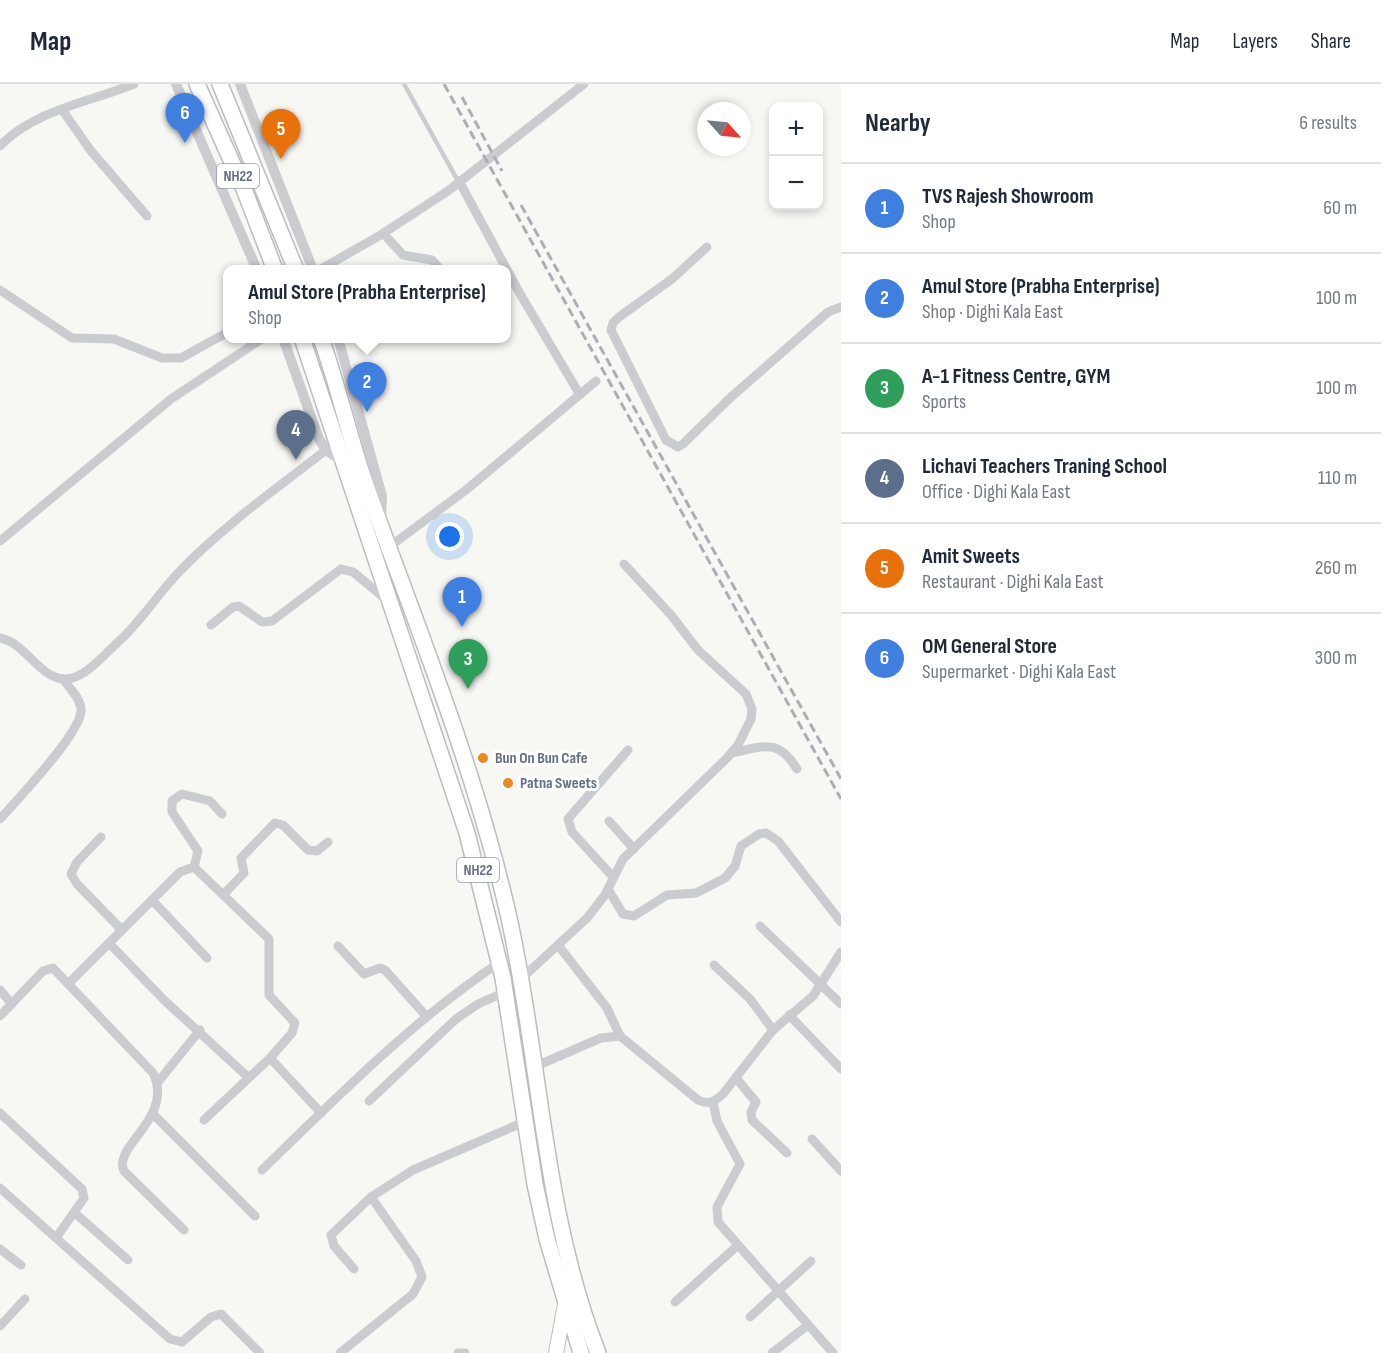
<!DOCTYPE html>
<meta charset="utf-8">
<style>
body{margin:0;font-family:"Sofia Sans Condensed",sans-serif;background:#f6f6f7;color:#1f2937}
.controls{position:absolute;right:18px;top:18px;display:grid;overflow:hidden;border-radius:12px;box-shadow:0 3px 9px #0003}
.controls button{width:54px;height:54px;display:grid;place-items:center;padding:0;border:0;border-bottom:2px solid #e0e1e3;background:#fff;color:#1f2937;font:30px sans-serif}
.compass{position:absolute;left:697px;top:18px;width:54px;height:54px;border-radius:50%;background:#fff;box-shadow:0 3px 9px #0003;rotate:117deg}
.you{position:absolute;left:450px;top:453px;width:21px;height:21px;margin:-15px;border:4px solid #fff;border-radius:50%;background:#1a73e8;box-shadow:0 0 0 9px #1a73e833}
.badge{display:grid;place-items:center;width:39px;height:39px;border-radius:50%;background:#7d532b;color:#fff;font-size:20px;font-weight:700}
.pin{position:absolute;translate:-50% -50px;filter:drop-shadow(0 2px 3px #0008)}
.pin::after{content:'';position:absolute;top:32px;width:21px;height:18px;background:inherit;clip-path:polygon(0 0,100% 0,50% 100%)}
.popup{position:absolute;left:223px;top:181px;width:288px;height:78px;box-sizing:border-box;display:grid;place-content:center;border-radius:12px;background:#fff;filter:drop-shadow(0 2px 4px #0005);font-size:20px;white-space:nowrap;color:#747a83}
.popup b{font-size:22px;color:#1f2937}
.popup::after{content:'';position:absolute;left:50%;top:100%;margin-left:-12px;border:12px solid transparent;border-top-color:#fff}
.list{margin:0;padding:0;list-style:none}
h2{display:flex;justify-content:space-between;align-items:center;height:78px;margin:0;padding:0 24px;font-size:26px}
h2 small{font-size:20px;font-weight:400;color:#747a83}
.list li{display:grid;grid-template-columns:39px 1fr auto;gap:18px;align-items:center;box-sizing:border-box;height:90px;padding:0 24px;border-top:2px solid #e0e1e3}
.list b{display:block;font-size:22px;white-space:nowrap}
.list p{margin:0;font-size:20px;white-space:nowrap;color:#747a83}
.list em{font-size:20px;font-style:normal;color:#747a83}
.map{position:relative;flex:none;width:841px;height:1269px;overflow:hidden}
header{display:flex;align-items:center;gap:36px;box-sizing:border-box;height:84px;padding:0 30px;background:#fff;border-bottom:2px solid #e0e1e3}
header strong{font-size:28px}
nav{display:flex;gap:33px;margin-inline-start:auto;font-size:21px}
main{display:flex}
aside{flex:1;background:#fff}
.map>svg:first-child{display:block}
</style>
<header>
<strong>Map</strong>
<nav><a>Map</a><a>Layers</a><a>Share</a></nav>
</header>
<main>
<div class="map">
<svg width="841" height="1269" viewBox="0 0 841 1269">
<rect width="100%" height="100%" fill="#f7f8f4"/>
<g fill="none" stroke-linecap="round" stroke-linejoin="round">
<defs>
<path id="primary" d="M556 1269 565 1220"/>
<g id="trunk">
<path d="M197 0 244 105 275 186"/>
<path d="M220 0 296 186"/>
<path d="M302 254 467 749 503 894 535 1100 547 1155 581 1269"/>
<path d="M321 254C339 304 350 357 368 407 419 548 476 687 509 834 541 979 543 1129 598 1269"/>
</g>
</defs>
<use href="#primary" stroke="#bcbec3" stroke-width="16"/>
<use href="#trunk" stroke="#bbbdc1" stroke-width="18"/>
<path stroke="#caccd0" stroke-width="4.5" d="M404 0 458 97"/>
<g stroke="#caccd0" stroke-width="9">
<path d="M63 27 91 67 147 132"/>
<path d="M0 62C34 26 90 18 134 0"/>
<path d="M459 97 519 208 580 311"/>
<path d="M383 149 403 171 432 176 441 186"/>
<path d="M707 163 672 195 619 233 613 239 611 246 666 356 678 363 683 360 730 314 828 228 841 223"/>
<path d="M319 186 379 152 448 107 584 0"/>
<path d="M0 206 72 254 114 255 162 274H181L228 248"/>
<path d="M0 457 171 315 263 254"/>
<path d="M389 463 466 406 596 297"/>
<path d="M211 541 233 523 239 522 262 538 272 537 341 485 353 488 388 517"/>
<path d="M0 554C26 559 38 593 64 595 83 596 103 572 116 560 140 539 157 511 179 488 223 442 276 405 326 366"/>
<path d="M731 669C763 663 777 653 797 685"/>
<path d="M0 735C17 716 80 650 81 627 82 616 69 603 63 595"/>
<path d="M609 737 634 765"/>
<path d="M101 753 77 778 71 790 77 800 122 846"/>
<path d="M194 783 198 767 172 728V717L182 710 210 717 222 730"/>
<path d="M613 793 572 748 568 735 628 666"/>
<path d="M608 805 623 830 634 832 667 811 696 809 725 794 735 782 741 762 759 750 766 749 778 757 841 838"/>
<path d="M224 810 244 789 241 774 275 739 283 741 308 766 317 767 328 758"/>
<path d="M152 816 207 874"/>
<path d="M760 842 841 920"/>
<path d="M109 859 164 916 248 993"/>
<path d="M558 861 607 924 620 952"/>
<path d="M338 862 364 890 380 884 385 886 426 932"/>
<path d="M714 881 750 915 773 946"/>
<path d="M521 895 587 834 605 811 623 775 728 673 738 661 751 635 752 625 746 610 698 566 671 531 624 480"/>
<path d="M69 899 180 788 194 783 269 855V911L295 939 292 949 270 974"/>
<path d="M0 906 12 920"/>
<path d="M789 931 841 985"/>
<path d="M0 932 43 887 53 884 153 989C175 1034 112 1062 124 1087L184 1146"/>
<path d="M534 983 601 954 620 952 698 1016C709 1021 714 1018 723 1010L773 946 813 912 841 868"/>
<path d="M736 994 756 1018 751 1028 752 1036 787 1069"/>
<path d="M158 998 200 946"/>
<path d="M369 1017 456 935 478 920 505 908"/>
<path d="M713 1018 717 1037 740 1080 717 1123 718 1138 833 1269"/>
<path d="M0 1029 82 1105 84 1114 56 1154 170 1255 182 1258 211 1233 221 1230 260 1269"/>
<path d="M153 1030 255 1132"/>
<path d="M204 1036 270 974 321 1029"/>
<path d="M812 1055 841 1087"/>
<path d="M262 1086C338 1012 412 937 500 878"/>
<path d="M0 1104 56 1154"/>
<path d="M75 1129 128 1176"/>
<path d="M0 1165 21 1181"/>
<path d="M354 1185 334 1162 331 1151 371 1113"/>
<path d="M675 1218 737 1162"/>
<path d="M750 1233 811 1177"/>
<path d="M0 1242 25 1215"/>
<path d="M340 1269 413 1210 422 1193 416 1177 371 1113 413 1086 524 1038"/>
<path d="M458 1269H465"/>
<path d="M772 1269 808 1241"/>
</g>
<g stroke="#caccd0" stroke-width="10">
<path d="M176 0 257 186"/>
<path d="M240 0 313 186"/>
<path d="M283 254 319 355 326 366 341 376"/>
<path d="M338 254 382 412 381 437"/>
</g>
<use href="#primary" stroke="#fff" stroke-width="14"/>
<use href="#trunk" stroke="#fff" stroke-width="15"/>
<g stroke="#abaeb6" stroke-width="3" stroke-dasharray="9 4.5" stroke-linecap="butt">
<path d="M444 0 841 715"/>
<path d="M462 13 502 87"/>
<path d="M521 121 841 695"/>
</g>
</g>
<g fill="#f1861c" stroke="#fff" stroke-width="2">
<circle cx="483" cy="674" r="6"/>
<circle cx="508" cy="699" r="6"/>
</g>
<g text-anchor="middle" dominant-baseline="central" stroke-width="6" stroke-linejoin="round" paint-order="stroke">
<g fill="#fff" stroke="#929aac" stroke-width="1.5">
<rect x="217" y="80" width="42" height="24" rx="4.5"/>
<rect x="457" y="774" width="42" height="24" rx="4.5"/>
</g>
<g font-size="15" font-weight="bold" fill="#646f88">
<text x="238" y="92">NH22</text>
<text x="478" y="786">NH22</text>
</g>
<g font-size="16" font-weight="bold" fill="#646f88" stroke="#fff" text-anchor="start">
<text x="495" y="674">Bun On Bun Cafe</text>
<text x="520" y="699">Patna Sweets</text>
</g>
</g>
</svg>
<div class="controls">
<button>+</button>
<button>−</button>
</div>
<svg class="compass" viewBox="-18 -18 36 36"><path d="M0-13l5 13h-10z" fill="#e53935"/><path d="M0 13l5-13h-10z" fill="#747a83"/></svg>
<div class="you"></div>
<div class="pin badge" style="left:462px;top:543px;background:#3f7fe0">1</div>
<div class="pin badge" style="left:367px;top:328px;background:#3f7fe0">2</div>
<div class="popup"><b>Amul Store (Prabha Enterprise)</b>Shop</div>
<div class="pin badge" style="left:468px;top:605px;background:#2e9e5b">3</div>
<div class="pin badge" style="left:296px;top:376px;background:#5c6f8a">4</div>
<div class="pin badge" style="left:281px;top:75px;background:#e8710a">5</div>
<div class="pin badge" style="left:185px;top:59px;background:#3f7fe0">6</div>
</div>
<aside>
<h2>Nearby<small>6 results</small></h2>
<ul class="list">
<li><span class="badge" style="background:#3f7fe0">1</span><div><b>TVS Rajesh Showroom</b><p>Shop</p></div><em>60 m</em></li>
<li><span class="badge" style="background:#3f7fe0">2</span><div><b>Amul Store (Prabha Enterprise)</b><p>Shop · Dighi Kala East</p></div><em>100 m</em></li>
<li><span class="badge" style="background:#2e9e5b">3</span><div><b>A-1 Fitness Centre, GYM</b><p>Sports</p></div><em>100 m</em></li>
<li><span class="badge" style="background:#5c6f8a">4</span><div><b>Lichavi Teachers Traning School</b><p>Office · Dighi Kala East</p></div><em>110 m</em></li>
<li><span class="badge" style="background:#e8710a">5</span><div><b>Amit Sweets</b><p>Restaurant · Dighi Kala East</p></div><em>260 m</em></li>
<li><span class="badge" style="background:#3f7fe0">6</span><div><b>OM General Store</b><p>Supermarket · Dighi Kala East</p></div><em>300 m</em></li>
</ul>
</aside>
</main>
